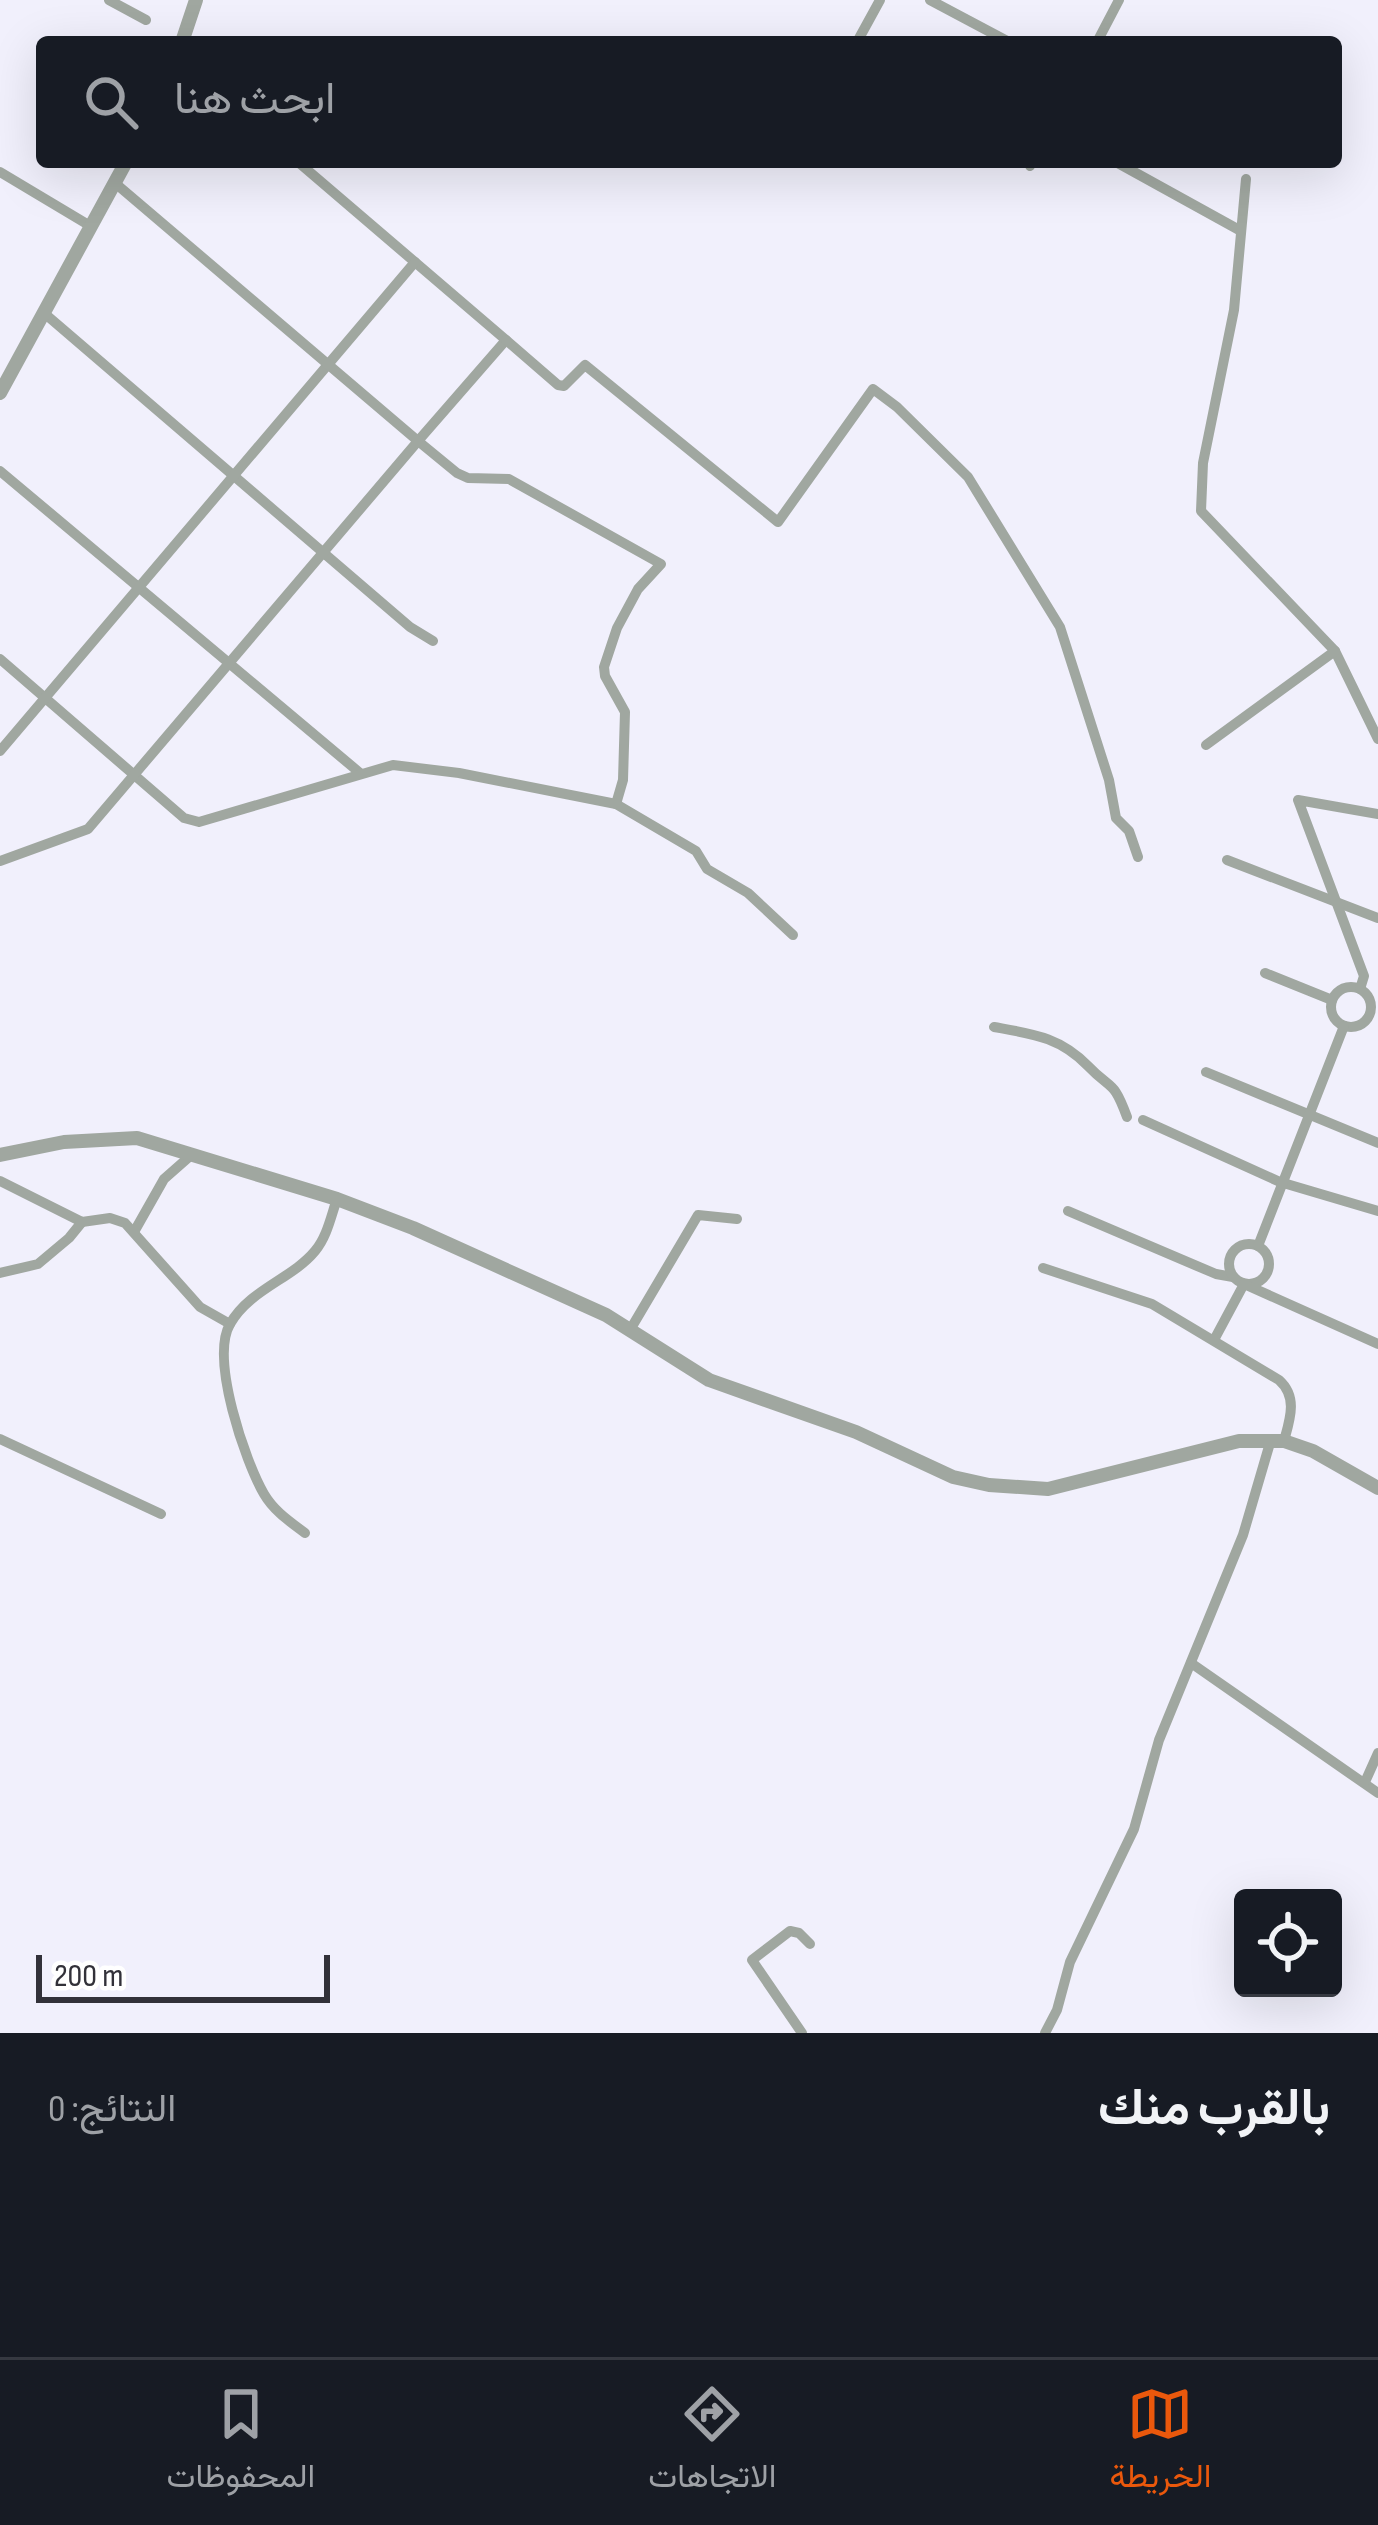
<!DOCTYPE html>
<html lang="ar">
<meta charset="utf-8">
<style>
body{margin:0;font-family:"Sofia Sans Condensed",Vazirmatn,sans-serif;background:#20242c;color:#f1f3f6;direction:rtl}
.controls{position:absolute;right:36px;bottom:36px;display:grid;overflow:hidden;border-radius:12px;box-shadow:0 12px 48px #0002}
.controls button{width:108px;height:108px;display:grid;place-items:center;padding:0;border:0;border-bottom:3px solid #363941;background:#171b24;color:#f1f3f6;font:60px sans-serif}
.scale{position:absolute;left:36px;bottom:30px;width:294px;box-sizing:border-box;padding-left:12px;border:6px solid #323139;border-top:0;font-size:33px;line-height:42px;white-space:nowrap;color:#323139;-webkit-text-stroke:9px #fff;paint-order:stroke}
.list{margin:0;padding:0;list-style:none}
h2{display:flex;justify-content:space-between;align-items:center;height:156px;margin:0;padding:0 48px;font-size:51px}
h2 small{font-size:39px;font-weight:400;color:#9ea1a6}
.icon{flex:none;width:66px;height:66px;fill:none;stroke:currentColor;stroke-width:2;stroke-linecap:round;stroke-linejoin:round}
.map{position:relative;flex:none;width:1378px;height:2033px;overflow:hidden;direction:ltr}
.search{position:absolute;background:#171b24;box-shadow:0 12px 48px #0002;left:36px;right:36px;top:36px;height:132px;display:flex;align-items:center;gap:30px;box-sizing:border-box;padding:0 42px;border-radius:12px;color:#9ea1a6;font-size:45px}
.sheet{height:324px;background:#171b24}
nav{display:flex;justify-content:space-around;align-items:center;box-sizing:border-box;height:168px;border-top:3px solid #363941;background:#171b24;font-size:33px;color:#9ea1a6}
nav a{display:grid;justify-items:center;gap:6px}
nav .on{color:#ea580c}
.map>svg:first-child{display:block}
</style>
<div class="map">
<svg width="1378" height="2033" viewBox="0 0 1378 2033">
<rect width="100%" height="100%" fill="#f1f0fc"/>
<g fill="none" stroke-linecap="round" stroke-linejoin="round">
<g stroke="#a0a7a0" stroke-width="10">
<path d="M109 0 146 20"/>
<path d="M930 0 1009 42"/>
<path d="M857 42 880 0"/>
<path d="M1097 42 1119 0"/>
<path d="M298 162 506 340 418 441 457 473 468 478 509 479 661 564 638 589 617 628 604 667 605 676 625 712 623 780 616 804"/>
<path d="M1116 162 1241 231"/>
<path d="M1030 166 1032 162"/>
<path d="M0 172 92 227"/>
<path d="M1246 179 1234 310 1203 463 1201 511 1335 651 1378 739"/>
<path d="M44 313 410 627 433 641"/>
<path d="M506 340 558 385 564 386 585 365 778 522 873 389 897 407 968 477 1060 627 1109 780 1116 818 1129 831 1138 857"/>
<path d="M0 471 360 773"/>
<path d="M0 659 184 818 199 822 393 765 459 773 616 804 696 851 707 869 748 893 793 935"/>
<path d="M1206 745 1335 651"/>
<path d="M0 751 415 262"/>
<path d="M1227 860 1378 918"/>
<path d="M0 861 88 829 418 441 115 183"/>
<path d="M1265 973 1332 1000"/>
<circle cx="1351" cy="1007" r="20"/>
<path d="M1360 989 1364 976 1298 800 1378 814"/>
<path d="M994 1027C1033 1034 1060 1037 1088 1066 1112 1091 1113 1079 1127 1117"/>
<path d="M1206 1072 1378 1143"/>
<path d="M1143 1120 1280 1182 1378 1211"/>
<path d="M0 1181 82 1222 110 1218 125 1223 200 1307 230 1324"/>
<path d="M1068 1211 1216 1274 1233 1277"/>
<path d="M134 1232 164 1179 189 1157"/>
<circle cx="1249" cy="1264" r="20"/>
<path d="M1258 1246 1344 1026"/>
<path d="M1043 1268 1152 1304 1279 1380C1298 1397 1290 1419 1284 1441"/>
<path d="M0 1273 38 1264 69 1238 82 1222"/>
<path d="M630 1330 698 1215 737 1219"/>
<path d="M1214 1340 1244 1284 1378 1344"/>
<path d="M0 1439 161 1514"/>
<path d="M305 1533C289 1521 274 1511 264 1494 245 1461 210 1359 230 1324 250 1289 292 1279 315 1251 327 1237 331 1216 337 1199"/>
<path d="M1191 1663 1378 1793"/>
<path d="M1365 1782 1378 1753"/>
<path d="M802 2033 752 1960 790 1931 799 1933 810 1944"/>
<path d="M1045 2033 1057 2010 1070 1962 1134 1829 1159 1740 1243 1535 1270 1443"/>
</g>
<g stroke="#a0a7a0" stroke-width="14">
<path d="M182 42 196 0"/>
<path d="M0 393 126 162"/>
<path d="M0 1155 64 1142 137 1138 337 1199 413 1228 606 1315 709 1380 856 1432 953 1477 989 1485 1048 1489 1239 1441H1284L1313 1451 1378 1488"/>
</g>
</g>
</svg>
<div class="controls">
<button><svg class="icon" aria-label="locate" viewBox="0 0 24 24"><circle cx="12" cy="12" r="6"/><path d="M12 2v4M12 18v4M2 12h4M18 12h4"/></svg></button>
</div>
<div class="scale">200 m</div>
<div class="search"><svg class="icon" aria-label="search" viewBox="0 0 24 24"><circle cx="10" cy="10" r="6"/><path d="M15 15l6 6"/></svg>ابحث هنا</div>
</div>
<section class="sheet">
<h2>بالقرب منك<small>النتائج: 0</small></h2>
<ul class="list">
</ul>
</section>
<nav>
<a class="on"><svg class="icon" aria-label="map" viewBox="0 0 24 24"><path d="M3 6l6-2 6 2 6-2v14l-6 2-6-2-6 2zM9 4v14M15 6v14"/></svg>الخريطة</a>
<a><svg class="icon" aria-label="directions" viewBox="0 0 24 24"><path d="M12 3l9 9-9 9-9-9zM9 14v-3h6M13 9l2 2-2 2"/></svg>الاتجاهات</a>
<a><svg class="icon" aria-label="saved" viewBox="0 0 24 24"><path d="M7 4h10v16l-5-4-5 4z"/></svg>المحفوظات</a>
</nav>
